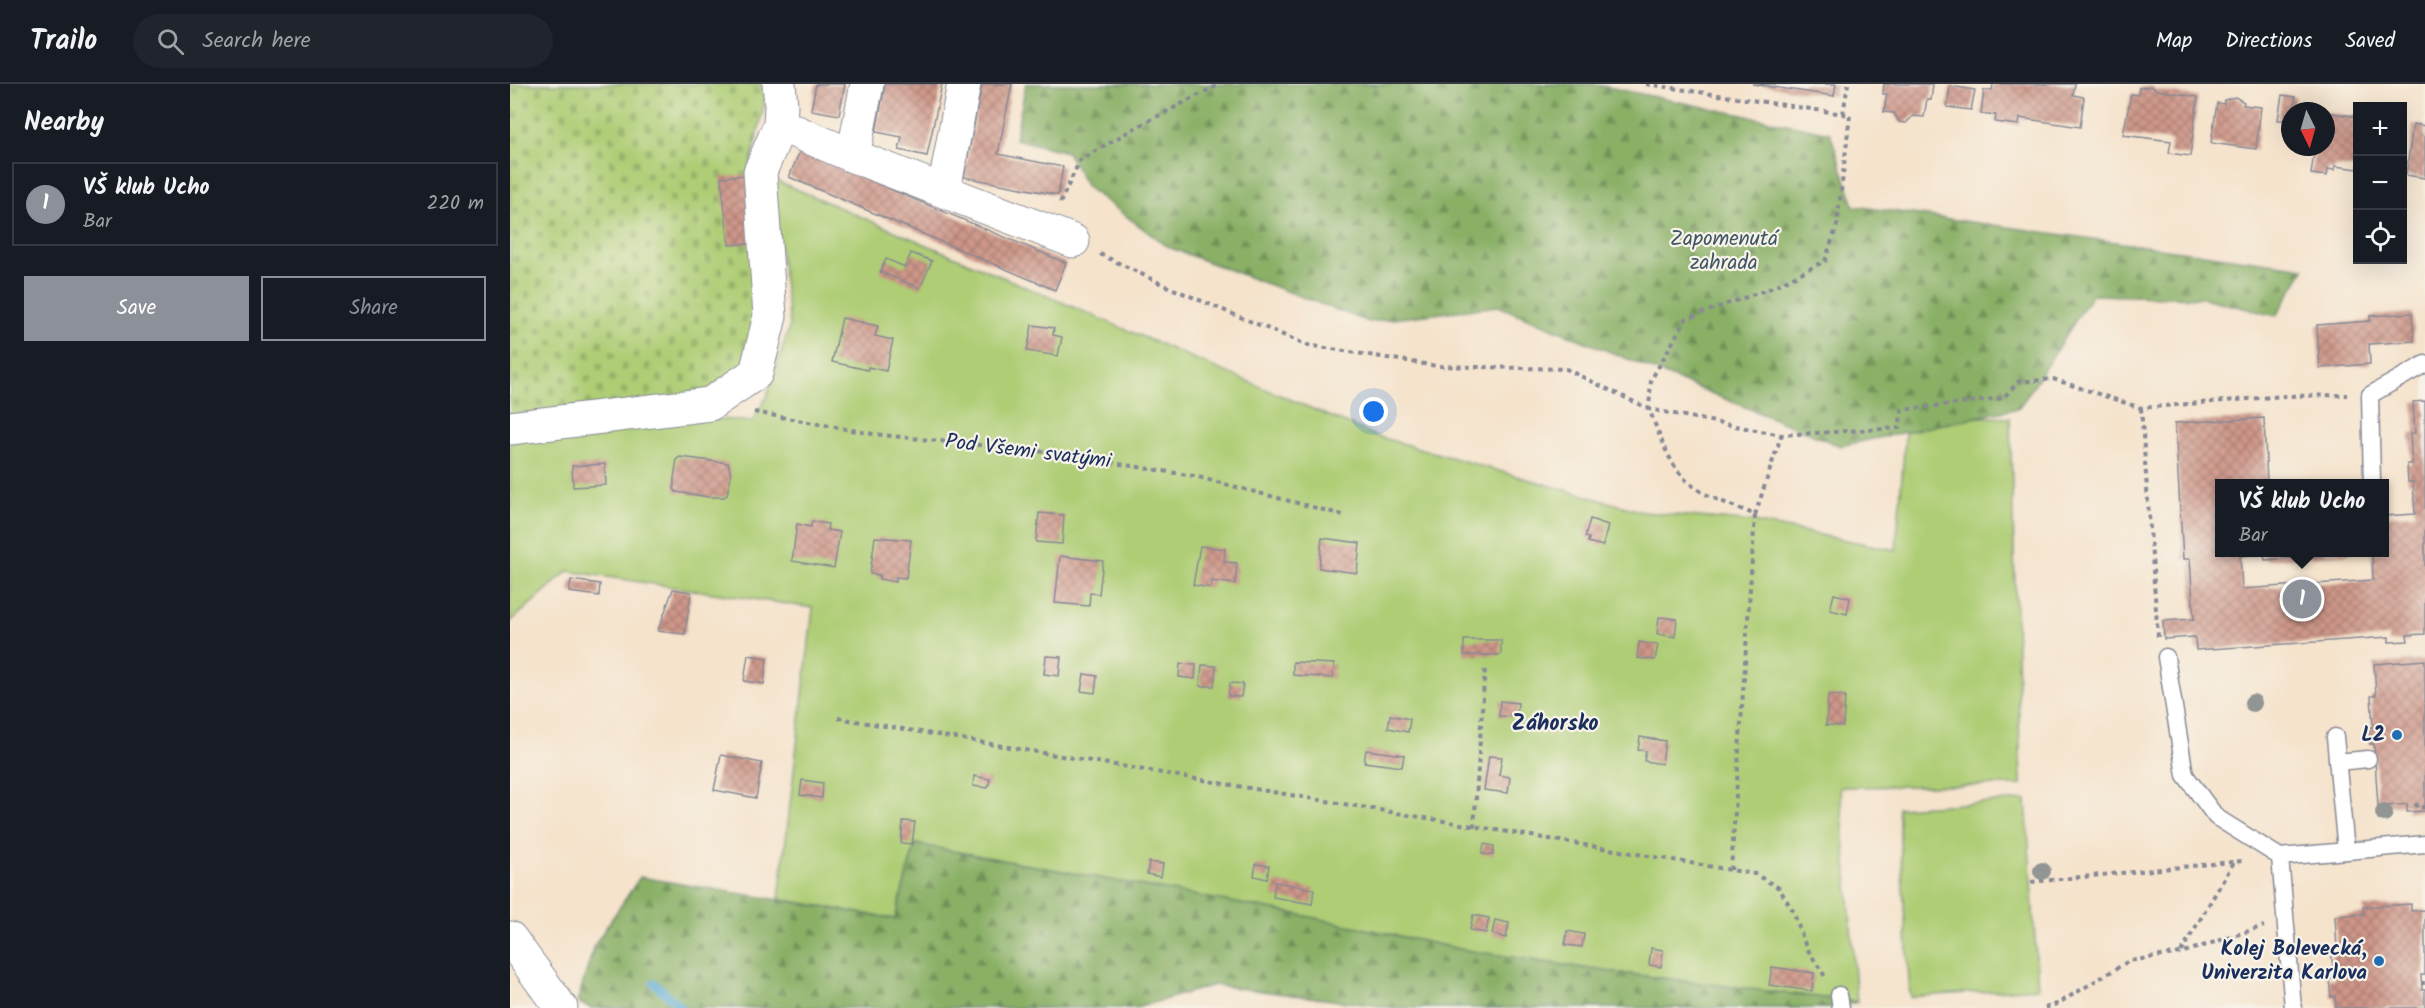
<!DOCTYPE html>
<meta charset="utf-8">
<style>
body{margin:0;font-family:Kalam,sans-serif;background:#20242c;color:#f1f3f6}
.controls{position:absolute;right:18px;top:18px;display:grid;overflow:hidden;border-radius:0px;box-shadow:0 6px 24px #0002}
.controls button{width:54px;height:54px;display:grid;place-items:center;padding:0;border:0;border-bottom:2px solid #363941;background:#171b24;color:#f1f3f6;font:30px sans-serif}
.compass{position:absolute;left:1771px;top:18px;width:54px;height:54px;border-radius:50%;background:#171b24;box-shadow:0 6px 24px #0002;rotate:175deg}
.you{position:absolute;left:864px;top:328px;width:21px;height:21px;margin:-15px;border:4px solid #fff;border-radius:50%;background:#1a73e8;box-shadow:0 0 0 9px #1a73e833}
.badge{display:grid;place-items:center;width:39px;height:39px;border-radius:50%;background:#8c9099;color:#fff;font-size:20px;font-weight:700}
.pin{position:absolute;translate:-50% -50%;border:3px solid #fff;box-shadow:0 2px 6px #0006}
.popup{position:absolute;left:1705px;top:395px;width:174px;height:78px;box-sizing:border-box;display:grid;place-content:center;border-radius:0px;background:#171b24;filter:drop-shadow(0 2px 4px #0005);font-size:20px;white-space:nowrap;color:#9ea1a6}
.popup b{font-size:22px;color:#f1f3f6}
.popup::after{content:'';position:absolute;left:50%;top:100%;margin-left:-12px;border:12px solid transparent;border-top-color:#171b24}
.list{margin:0;padding:0;list-style:none}
h2{display:flex;justify-content:space-between;align-items:center;height:78px;margin:0;padding:0 24px;font-size:26px}
h2 small{font-size:20px;font-weight:400;color:#9ea1a6}
.list li{display:grid;grid-template-columns:39px 1fr auto;gap:18px;align-items:center;box-sizing:border-box;height:84px;margin:0 12px 12px;padding:0 12px;border:2px solid #363941;border-radius:0px}
.list b{display:block;font-size:22px;white-space:nowrap}
.list p{margin:0;font-size:20px;white-space:nowrap;color:#9ea1a6}
.list em{font-size:20px;font-style:normal;color:#9ea1a6}
.actions{display:flex;gap:12px;padding:18px 24px}
.actions a{flex:1;padding:14px 0;border:2px solid #8c9099;border-radius:0px;text-align:center;font-size:21px;color:#8c9099}
.actions .main{background:#8c9099;color:#fff}
.icon{flex:none;width:33px;height:33px;fill:none;stroke:currentColor;stroke-width:2;stroke-linecap:round;stroke-linejoin:round}
.map{position:relative;flex:none;width:1915px;height:924px;overflow:hidden}
header{display:flex;align-items:center;gap:36px;box-sizing:border-box;height:84px;padding:0 30px;background:#171b24;border-bottom:2px solid #363941}
header strong{font-size:28px}
nav{display:flex;gap:33px;margin-inline-start:auto;font-size:21px}
.search{width:420px;height:54px;background:#20242c;display:flex;align-items:center;gap:15px;box-sizing:border-box;padding:0 21px;border-radius:33px;color:#9ea1a6;font-size:22px}
main{display:flex}
aside{flex:1;background:#171b24}
.map>svg:first-child{display:block}
</style>
<header>
<strong>Trailo</strong>
<div class="search"><svg class="icon" aria-label="search" viewBox="0 0 24 24"><circle cx="10" cy="10" r="6"/><path d="M15 15l6 6"/></svg>Search here</div>
<nav><a>Map</a><a>Directions</a><a>Saved</a></nav>
</header>
<main>
<aside>
<h2>Nearby<small></small></h2>
<ul class="list">
<li><span class="badge">1</span><div><b>VŠ klub Ucho</b><p>Bar</p></div><em>220 m</em></li>
</ul>
<div class="actions"><a class="main">Save</a><a>Share</a></div>
</aside>
<div class="map">
<svg width="1915" height="924" viewBox="0 0 1915 924">
<defs>
<pattern id="forest-firs" width="22" height="20" patternUnits="userSpaceOnUse" patternTransform="scale(1.5)"><rect width="22" height="20" fill="#8ab066"/><path d="M5 1l3.5 6h-7zM16 11l3.5 6h-7z" fill="#709057"/></pattern>
<pattern id="cemetery-stones" width="16" height="16" patternUnits="userSpaceOnUse" patternTransform="scale(1.5)"><rect width="16" height="16" fill="#aecd75"/><path d="M2 7V4a2 2 0 0 1 4 0v3zM10 15v-3a2 2 0 0 1 4 0v3z" fill="#95b068"/></pattern>
<pattern id="building-cross-hatch" width="8" height="8" patternUnits="userSpaceOnUse" patternTransform="scale(1.5)"><rect width="8" height="8" fill="#cf9789"/><path d="M0 0l8 8M0 8l8-8" fill="none" stroke="#a77c73"/></pattern>
</defs>
<rect width="100%" height="100%" fill="#f7f3e8"/>
<filter id="ink" filterUnits="userSpaceOnUse"><feTurbulence type="fractalNoise" baseFrequency=".0167" numOctaves="2"/><feDisplacementMap in="SourceGraphic" scale="12" xChannelSelector="R" yChannelSelector="G"/><feConvolveMatrix kernelMatrix="1 2 1 2 8 2 1 2 1" color-interpolation-filters="sRGB"/></filter>
<filter id="wash" filterUnits="userSpaceOnUse"><feTurbulence type="fractalNoise" baseFrequency=".008" numOctaves="4" result="noise"/><feDisplacementMap in="SourceGraphic" scale="24" xChannelSelector="R" yChannelSelector="G"/><feGaussianBlur stdDeviation="1.35" result="paint"/><feColorMatrix in="noise" values="0 0 0 0 0 0 0 0 0 0 0 0 0 0 0 0 0 1.4 0 .05"/><feComposite in="paint" operator="in"/></filter>
<g filter="url(#wash)">
<rect width="100%" height="100%" fill="#f5e3cc"/>
<g fill="#aecd75" stroke="#647e6a" stroke-width="1.5">
<path d="M260 94 866 352 1133 428 1244 438 1386 466 1397 330 1500 334 1511 701 1330 703 1347 918 1094 887 954 866 786 830 405 760 385 835 269 815 303 524 58 487 0 538V352L178 332 242 338 257 312 280 241Z"/>
<path d="M1516 716 1528 904 1400 913 1388 724Z"/>
</g>
<g fill="url(#forest-firs)" stroke="#527062" stroke-width="1.5">
<path d="M516 0H1083L1320 49 1344 122 1795 184 1766 232 1693 214 1582 211 1509 324 1330 362 988 222 859 238 658 163 577 103 557 68 505 55Z"/>
<path d="M405 760 786 830 954 866 1094 887 1347 918 1320 924H885L704 901 626 924H81L67 918 85 860 130 793 385 835Z"/>
</g>
<path fill="url(#cemetery-stones)" stroke="#647e6a" stroke-width="1.5" d="M0 0H259L238 91 251 233 231 291 197 311 0 331Z"/>
<g fill="none" stroke-linecap="round" stroke-linejoin="round">
<path stroke="#58a8d2" stroke-width="9" d="M144 899 172 924"/>
</g>
<g id="blocks">
<g fill="url(#building-cross-hatch)">
<path d="M306 0H335L329 31 301 26Z"/>
<path d="M375 0H432L417 72 389 66 392 53 366 48Z"/>
<path d="M472 0H502L488 70 553 83 548 111 454 93Z"/>
<path d="M1242 0H1326L1324 12Z"/>
<path d="M1374 0H1423L1421 16 1417 15 1414 33 1403 32 1396 39 1389 38 1384 29 1374 28 1377 10H1373Z"/>
<path d="M1483 0H1565L1563 11 1574 13 1570 43 1510 34 1509 41 1485 38 1486 31 1471 30 1474 6H1482Z"/>
<path d="M1440 2 1465 6 1461 26 1437 23Z"/>
<path d="M1641 2 1647 6 1688 13 1680 72 1659 69 1661 57 1613 51 1621 10 1628 11 1629 4Z"/>
<path d="M1772 11 1786 13 1784 27H1780V36H1768Z"/>
<path d="M1725 13 1734 18 1733 21 1751 23 1746 65 1701 59 1707 19 1714 20V16Z"/>
<path d="M1816 28 1848 33V85L1825 82 1824 86 1818 85 1817 92 1801 90 1805 63H1816Z"/>
<path d="M1903 40 1915 42V94L1896 91Z"/>
<path d="M290 67 556 179 545 206 279 93Z"/>
<path d="M238 91 245 159 219 161 211 93Z"/>
<path d="M401 169 422 177 410 204 370 188 376 175 395 183Z"/>
<path d="M1902 229 1904 257 1859 260 1860 280 1810 284 1807 241 1860 237V232Z"/>
<path d="M332 234 368 242 365 252 383 256 376 287 358 283V286L322 278Z"/>
<path d="M522 241 544 244 543 251 552 253 548 272 517 267Z"/>
<path d="M1915 317V550L1897 551 1898 557 1879 558V553L1686 566 1685 553 1654 555 1653 537 1684 535 1680 475H1673L1665 339 1754 334 1757 399 1710 400V468H1839V470L1755 476 1754 470 1730 472 1732 505 1863 496 1862 468H1875V432L1905 430 1903 398H1898L1897 380H1902L1900 350 1905 349 1903 318Z"/>
<path d="M170 373 218 379 221 392 217 411 214 413H199L166 408 164 405V394L167 375Z"/>
<path d="M95 380 96 401 63 403 62 382Z"/>
<path d="M529 429 554 431 552 460 526 458Z"/>
<path d="M1080 435 1098 441 1093 462 1078 458 1079 454 1075 453Z"/>
<path d="M302 437 318 440 317 446 330 448 324 484 282 477 287 440 301 443Z"/>
<path d="M365 453 401 456 396 494 386 493V498L369 495 370 491 360 490Z"/>
<path d="M812 454 850 459 847 489 809 484Z"/>
<path d="M690 462 715 465 714 478 727 479 725 500 702 497 701 504 683 501Z"/>
<path d="M550 472 593 477 589 510 580 509 579 522 545 519Z"/>
<path d="M61 496 90 500 89 512 59 508Z"/>
<path d="M163 505 181 508 175 550 148 547Z"/>
<path d="M1324 510 1340 514 1337 530 1320 526Z"/>
<path d="M1149 533 1167 535 1165 553 1147 550Z"/>
<rect x="954" y="556" width="37" height="15"/>
<path d="M1129 558 1148 561 1145 576 1127 574Z"/>
<path d="M238 571 257 574 254 600 234 597Z"/>
<path d="M536 572 551 573 549 592 534 590Z"/>
<path d="M1915 576V727L1897 728V720L1868 723 1864 660H1860L1859 643H1863L1861 612 1866 611 1864 580Z"/>
<path d="M783 578 824 580 823 594 783 591Z"/>
<path d="M670 580 686 581 685 595 669 593Z"/>
<path d="M692 581 706 582 704 602H690Z"/>
<path d="M574 590 587 592 585 609 571 607Z"/>
<path d="M720 599 733 600 731 613 718 612Z"/>
<path d="M1318 611 1335 612 1333 642 1316 641Z"/>
<path d="M990 617 1008 619 1007 633 989 632Z"/>
<path d="M880 631 900 635 898 648 878 644Z"/>
<path d="M1130 653 1155 657 1152 680 1134 677 1136 667 1128 666Z"/>
<path d="M856 666 894 671 892 683 854 678Z"/>
<path d="M211 671 252 679 246 714 204 706Z"/>
<path d="M979 672 992 673 989 691 1000 693 998 709 974 706Z"/>
<path d="M464 692 480 695 478 704 463 702Z"/>
<path d="M292 696 313 699 312 714 290 711Z"/>
<path d="M393 737 405 738 402 760 391 759Z"/>
<path d="M974 760 984 762 983 771 972 770Z"/>
<path d="M639 778 653 780 651 793 637 790Z"/>
<path d="M746 780 759 782 757 795 744 792Z"/>
<path d="M765 798 804 805 802 820 763 813Z"/>
<path d="M1901 820V827L1915 826V891H1911L1912 905H1915V924H1826L1825 912 1821 913 1819 895H1824L1821 864H1827L1825 832 1854 830 1853 823Z"/>
<path d="M963 831 979 834 976 849 960 846Z"/>
<path d="M985 836 999 839 996 854 982 850Z"/>
<path d="M1057 847 1074 850 1072 863 1055 861Z"/>
<path d="M1141 864 1153 866 1151 883 1139 881Z"/>
<path d="M1262 883 1304 889 1302 907 1259 901Z"/>
</g>
</g>
</g>
<g filter="url(#ink)">
<use href="#blocks" fill-opacity="0" stroke="#888995" stroke-width="1.5"/>
<g fill="none" stroke-linecap="round" stroke-linejoin="round">
<defs>
<g id="lane">
<path d="M1862 399 1860 311 1915 280"/>
<path d="M1656 573 1675 691 1706 733 1770 773"/>
<path d="M1825 653 1836 767"/>
<path d="M1827 678 1858 675"/>
<path d="M1329 911 1331 924"/>
<path d="M1783 924 1770 773 1915 760"/>
</g>
<g id="street">
<path d="M270 41 343 72 563 157"/>
<path d="M343 72 357 0"/>
<path d="M434 106 454 0"/>
<path d="M0 344 200 320 246 289 260 232 250 88 270 41 271 21 269 0"/>
<path d="M0 854 51 924"/>
</g>
</defs>
<use href="#lane" stroke="#888995" stroke-width="19"/>
<use href="#street" stroke="#888995" stroke-width="35"/>
<g stroke="#888995" stroke-width="4" stroke-dasharray="4.5 4.5" stroke-linecap="butt">
<path d="M1136 0 1340 31 1327 141 1315 177 1261 204 1176 235 1141 296 1139 325 1271 351 1389 344 1392 326 1493 314 1508 298 1543 295 1631 324 1774 312 1837 311"/>
<path d="M1333 30 1338 0"/>
<path d="M550 119 570 76 625 44 710 0"/>
<path d="M590 170 656 202 797 261 927 282 1056 285 1139 325C1148 347 1156 373 1172 392 1189 412 1221 420 1245 431L1221 786"/>
<path d="M1631 324 1648 553"/>
<path d="M244 328 363 350 535 368 684 392 833 431"/>
<path d="M1245 431 1271 352"/>
<path d="M328 634 1245 790 1269 804 1283 827 1296 863 1316 894"/>
<path d="M1906 719 1907 724 1915 723"/>
<path d="M964 743 975 583"/>
<path d="M1521 798 1732 777"/>
<path d="M1671 868 1724 778"/>
<path d="M1912 899H1915"/>
<path d="M1535 924 1547 920 1619 877 1671 869 1754 842"/>
</g>
<use href="#lane" stroke="#fff" stroke-width="16"/>
<use href="#street" stroke="#fff" stroke-width="33"/>
</g>
<g fill="#919593">
<circle cx="1743" cy="619" r="9"/>
<circle cx="1874" cy="729" r="9"/>
<circle cx="1532" cy="787" r="9"/>
</g>
</g>
<g fill="#1f6fb2" stroke="#f7f3e8" stroke-width="2">
<circle cx="1887" cy="651" r="6"/>
<circle cx="1869" cy="877" r="6"/>
</g>
<g text-anchor="middle" dominant-baseline="central" stroke-width="4.5" stroke-linejoin="round" paint-order="stroke">
<g font-size="21" fill="#405664" stroke="#f7f3e8">
<text x="1214" y="155">Zapomenutá<tspan x="1214" dy="24">zahrada</tspan></text>
</g>
<g font-size="21" fill="#1b2f5e" stroke="#f7f3e8">
<text transform="translate(518 368) rotate(7)">Pod Všemi svatými</text>
</g>
<g font-size="21" font-weight="bold" fill="#1b2f5e" stroke="#f7f3e8" text-anchor="end">
<text x="1875" y="651">L2</text>
<text x="1857" y="865">Kolej Bolevecká,<tspan x="1857" dy="24">Univerzita Karlova</tspan></text>
</g>
<g font-size="22" font-weight="bold" fill="#1b2f5e" stroke="#f7f3e8">
<text x="1045" y="640">Záhorsko</text>
</g>
</g>
</svg>
<div class="controls">
<button>+</button>
<button>−</button>
<button><svg class="icon" aria-label="locate" viewBox="0 0 24 24"><circle cx="12" cy="12" r="6"/><path d="M12 2v4M12 18v4M2 12h4M18 12h4"/></svg></button>
</div>
<svg class="compass" viewBox="-18 -18 36 36"><path d="M0-13l5 13h-10z" fill="#e53935"/><path d="M0 13l5-13h-10z" fill="#9ea1a6"/></svg>
<div class="you"></div>
<div class="pin badge" style="left:1792px;top:515px">1</div>
<div class="popup"><b>VŠ klub Ucho</b>Bar</div>
</div>
</main>
